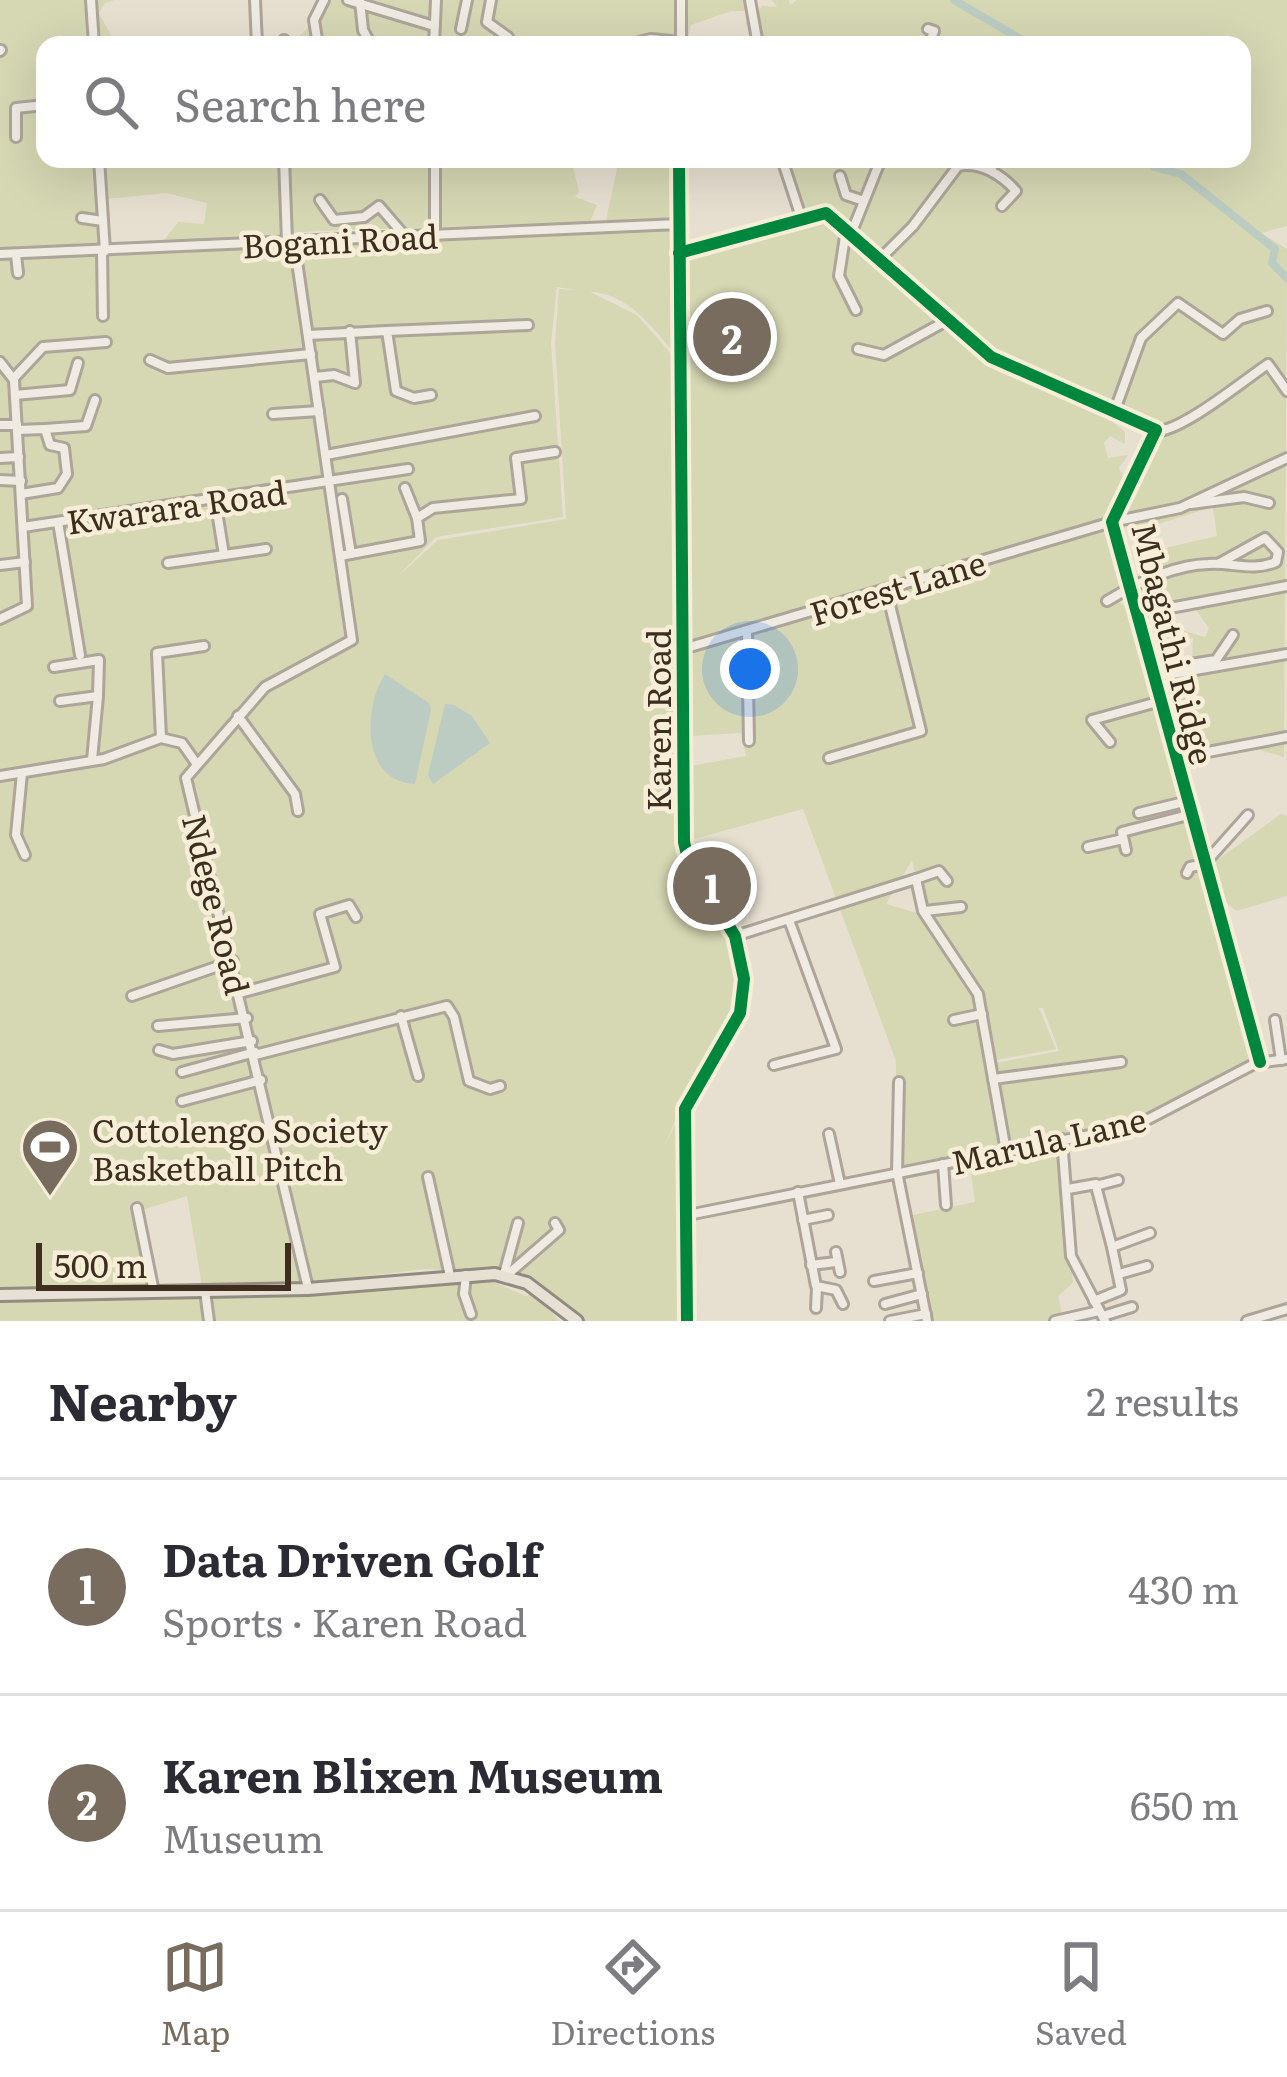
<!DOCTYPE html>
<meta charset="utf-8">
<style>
body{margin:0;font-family:Literata,serif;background:#f7f7f7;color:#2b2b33}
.scale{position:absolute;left:36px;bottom:30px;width:255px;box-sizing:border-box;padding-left:12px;border:6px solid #3d2e20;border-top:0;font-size:33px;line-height:42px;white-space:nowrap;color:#3d2e20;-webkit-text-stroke:9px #f7eed8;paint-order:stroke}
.you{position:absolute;left:750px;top:669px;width:42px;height:42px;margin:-30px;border:9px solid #fff;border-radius:50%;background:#1a73e8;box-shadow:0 0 0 18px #1a73e833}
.badge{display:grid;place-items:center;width:78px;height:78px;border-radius:50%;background:#786c5e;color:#fff;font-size:39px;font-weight:700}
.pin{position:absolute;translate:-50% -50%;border:6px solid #fff;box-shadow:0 3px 12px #0006}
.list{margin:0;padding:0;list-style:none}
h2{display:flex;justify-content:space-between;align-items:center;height:156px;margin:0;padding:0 48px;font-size:51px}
h2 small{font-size:39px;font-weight:400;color:#7c7c81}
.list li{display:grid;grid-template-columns:78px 1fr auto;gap:36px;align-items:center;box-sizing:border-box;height:216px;padding:0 48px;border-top:3px solid #e1e1e2}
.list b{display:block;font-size:45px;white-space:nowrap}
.list p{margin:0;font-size:39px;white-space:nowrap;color:#7c7c81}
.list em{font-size:39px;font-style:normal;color:#7c7c81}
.icon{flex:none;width:66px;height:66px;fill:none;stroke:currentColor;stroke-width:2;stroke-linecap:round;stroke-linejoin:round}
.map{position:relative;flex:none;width:1287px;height:1321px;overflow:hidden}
.search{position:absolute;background:#fff;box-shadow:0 12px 48px #0002;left:36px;right:36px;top:36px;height:132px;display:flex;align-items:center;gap:30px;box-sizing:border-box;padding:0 42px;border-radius:24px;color:#7c7c81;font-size:45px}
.sheet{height:588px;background:#fff}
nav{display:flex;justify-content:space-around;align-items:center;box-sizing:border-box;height:168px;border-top:3px solid #e1e1e2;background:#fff;font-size:33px;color:#7c7c81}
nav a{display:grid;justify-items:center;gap:6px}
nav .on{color:#786c5e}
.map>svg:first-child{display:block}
</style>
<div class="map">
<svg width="1287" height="1321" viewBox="0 0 1287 1321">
<rect width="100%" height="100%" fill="#e7e0d1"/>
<g fill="#d6d7b3" fill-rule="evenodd">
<path d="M0 0H115L105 3 99 13 116 45H45V159H95L100 247 0 250Z"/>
<path d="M323 0H746L748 11H731L691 25 688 41 701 45H289L328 10Z"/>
<path d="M772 0H789L790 5 797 0H1287V226L1261 233 1287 249 1284 757 1239 744 1188 751 1186 738 1196 740 1199 720 1195 715 1169 719 1158 672 1192 660 1193 638 1158 646 1159 661 1148 635 1184 631 1205 637 1209 628 1188 599 1143 609 1133 579 1143 576 1151 556 1147 538 1133 536 1135 529 1126 527 1121 529 1125 538 1116 528 1118 512 1161 427 1000 356 840 217 821 208 802 212 787 159H1242V45H754L746 23 762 6 777 7ZM1212 501 1217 536 1157 550 1149 527 1209 508Z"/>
<path d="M103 159H579L573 167 579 192 575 197 597 205 590 222 317 231 162 243 178 222 204 224 207 203 166 193 106 199Z"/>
<path d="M610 159H675L676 219 606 220 617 169Z"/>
<path d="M823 217 992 364 1107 417 1125 432V444L1110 436 1104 443 1108 458 1128 455 1119 468 1124 481 1105 518 1126 593 1120 603 1129 609 1136 630 1256 1059 1129 1123 1007 1146 995 1063 1059 1051 1043 1008H1039L1056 1049 985 1062 999 1150 897 1170 896 1061 803 809 690 840 684 257ZM741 733 746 756 690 766V736ZM912 860 922 903 931 917 886 904Z"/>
<path d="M674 227V352C650 325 627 293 590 292L637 315 673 356 679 854 730 929 738 963 735 1011 682 1103 664 1148 682 1110 680 1321H584L523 1273 425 1269 288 1285 202 1286 187 1196 135 1212 148 1288 0 1289V257ZM557 287 576 290 559 289 555 342 566 519 438 540 397 577 436 537 563 517 551 343Z"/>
<path d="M1281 814 1287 816V896L1237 911C1219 901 1214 880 1216 861Z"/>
<path d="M1059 1147 1073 1283 1058 1296 1064 1321H929L908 1216 975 1202 970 1165Z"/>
<path d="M488 1280 526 1296 535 1293 559 1321H0V1300L176 1298Z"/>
</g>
<g fill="#bcccc2">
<path d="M385 674 429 703 431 710 415 784C361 782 363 708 385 674Z"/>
<path d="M454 705 472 716 490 743 433 784 428 775 445 704Z"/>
</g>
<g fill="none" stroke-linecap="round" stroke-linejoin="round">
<g stroke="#bcccc2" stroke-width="8">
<path d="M954 0 1031 45"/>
<path d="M1145 159 1154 167 1181 174 1275 249 1272 263 1287 278"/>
</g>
<defs>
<g id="minor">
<path d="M91 0 94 45"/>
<path d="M255 0 257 45"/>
<path d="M348 0 434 26"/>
<path d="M491 0 487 22 508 37"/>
<path d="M681 0V45"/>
<path d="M750 0 758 45"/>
<path d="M360 1 363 30 371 45"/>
<path d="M461 29 467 0"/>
<path d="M928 29 934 31 929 45"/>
<path d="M266 45 273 44"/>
<path d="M282 45 284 40"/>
<path d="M308 45 317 39 314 20 324 0"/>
<path d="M434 45 436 0"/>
<path d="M627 45 651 39 681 42"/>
<path d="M765 45H781"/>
<path d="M826 45 827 44"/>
<path d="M0 51 1 50"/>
<path d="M16 137V108L45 105"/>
<path d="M99 159 105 251"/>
<path d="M284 159 287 241"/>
<path d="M435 159V235"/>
<path d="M679 159 684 842 689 863 735 936 744 979 740 1013 685 1109 687 1321"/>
<path d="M782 159 801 217"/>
<path d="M990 170 997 159"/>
<path d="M840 176 846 195 864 201"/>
<path d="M320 200 334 220 364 217 379 206 404 235"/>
<path d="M82 218 103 221"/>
<path d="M846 230 839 276 856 310"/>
<path d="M851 234 881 159"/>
<path d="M294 241 352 640 265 687 186 778 308 1288"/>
<path d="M102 251 103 316"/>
<path d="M679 253 826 213 991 357 1156 430 1112 522 1260 1062"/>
<path d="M0 254 679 224"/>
<path d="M16 255 18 273"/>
<path d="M879 260 913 226 958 166C980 161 1002 175 1016 191L1002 206"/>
<path d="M308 335 387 331"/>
<path d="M858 349 884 355 948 320"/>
<path d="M150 360 168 368 311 354"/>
<path d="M0 362 14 380 27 606 0 619"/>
<path d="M315 377 334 375 355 383 350 331"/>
<path d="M14 378 43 347 106 342"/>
<path d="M15 395 70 390 78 363"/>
<path d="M431 395 414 398 396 391 387 331 528 325"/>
<path d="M1115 410 1141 338 1178 303 1223 334 1240 319 1267 311"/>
<path d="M273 414 319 411"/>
<path d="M0 425H17"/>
<path d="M45 429 86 426 95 400"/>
<path d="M17 430 45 429 50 445 64 448 67 474 58 488 21 494"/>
<path d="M1157 431C1182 431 1243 381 1268 364L1287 391"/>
<path d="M326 455 535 416"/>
<path d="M0 458 19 457"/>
<path d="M0 480 21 481"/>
<path d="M405 488 417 518"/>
<path d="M215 499 224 555"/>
<path d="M342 499 351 554"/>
<path d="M1191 504 1244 497 1269 503"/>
<path d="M58 522 80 655"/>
<path d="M23 527 408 469"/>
<path d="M340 556 420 541 417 518 433 508 521 499 516 458 555 452"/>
<path d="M168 563 266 549"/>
<path d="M0 565 25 562"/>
<path d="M1107 601C1135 584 1174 565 1208 564 1232 562 1252 572 1276 562L1278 552 1265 538 1218 564"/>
<path d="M1138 614 1287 586"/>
<path d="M747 631 749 741"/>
<path d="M683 649 1112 522 1180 508 1287 458"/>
<path d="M54 667 99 660 98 696"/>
<path d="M1153 670 1216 660 1233 635"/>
<path d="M1155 677 1287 654"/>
<path d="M60 701 98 696 92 760"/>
<path d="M238 716 295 794 298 811"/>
<path d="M161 738 157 653 204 646"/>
<path d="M1110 742 1092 720 1161 701"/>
<path d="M829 758 921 731 886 589"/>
<path d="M1176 758 1287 737"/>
<path d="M22 773 16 835 25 855"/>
<path d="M0 776 104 759 161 738 182 743 196 763"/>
<path d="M1139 813 1188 801"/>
<path d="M1088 847 1123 839"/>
<path d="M1126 850 1122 832 1192 814"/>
<path d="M1206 862 1248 815"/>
<path d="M1187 873 1190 867 1206 864"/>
<path d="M916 879 939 871 947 881"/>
<path d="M925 911 961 907"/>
<path d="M735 936 916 879 923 911 978 994 1006 1151"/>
<path d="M240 993 335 967 320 914 349 905 356 917"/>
<path d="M132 996 233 961"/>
<path d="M401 1016 418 1076"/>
<path d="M954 1020 982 1014"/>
<path d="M1275 1020 1281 1060"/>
<path d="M158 1026 247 1018"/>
<path d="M159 1050 173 1054 252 1041"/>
<path d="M255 1055 447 1006 454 1017 469 1081 490 1089 500 1086"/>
<path d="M774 1065 836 1049 789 920"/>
<path d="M182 1072 255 1052"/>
<path d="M993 1079 1121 1062"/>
<path d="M899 1082 897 1172 927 1321"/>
<path d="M182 1101 261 1080"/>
<path d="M829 1134 840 1184"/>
<path d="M1062 1139 1071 1256 1105 1321"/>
<path d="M943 1164 946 1205"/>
<path d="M428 1177 450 1276"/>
<path d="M1068 1189 1096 1184"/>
<path d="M798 1192 816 1286 836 1290 843 1304"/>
<path d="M137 1208 154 1292"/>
<path d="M688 1215 1135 1126 1256 1063 1287 1059"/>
<path d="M803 1220 828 1215"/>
<path d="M1112 1247 1096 1186 1118 1180"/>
<path d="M836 1252 840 1272"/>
<path d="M811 1265 836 1262"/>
<path d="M504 1274 518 1223"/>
<path d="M1119 1274 1147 1266"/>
<path d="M466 1275 464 1294 471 1314"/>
<path d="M506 1276 559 1230 555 1223"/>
<path d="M874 1281 918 1273"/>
<path d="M205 1291 209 1321"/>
<path d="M1094 1301 1121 1290 1112 1247 1150 1233"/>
<path d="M885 1304 922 1294"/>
<path d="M816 1308 817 1288"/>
<path d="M1103 1316 1132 1307"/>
<path d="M890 1321 926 1314"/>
<path d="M1055 1321 1099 1311"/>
<path d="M1247 1321 1287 1309"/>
</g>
<path id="major" d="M0 1295 308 1289 495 1274 527 1283 577 1321"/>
</defs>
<use href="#minor" stroke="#ada599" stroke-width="14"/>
<use href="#major" stroke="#928b80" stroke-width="16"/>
<use href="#minor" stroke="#efebe3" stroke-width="8"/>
<use href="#major" stroke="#e6e1d4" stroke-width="10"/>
<defs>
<g id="cycleway">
<path d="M679 159 684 842 689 863 735 936 744 979 740 1013 685 1109 687 1321"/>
<path d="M679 253 826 213 991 357 1156 430 1112 522 1260 1062"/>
</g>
</defs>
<use href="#cycleway" stroke="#f7eed8" stroke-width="20"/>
<use href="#cycleway" stroke="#00873e" stroke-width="12"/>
</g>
<defs>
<symbol id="stadium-pin" viewBox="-11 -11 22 30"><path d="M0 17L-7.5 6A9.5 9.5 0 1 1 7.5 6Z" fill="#786c5e" stroke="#f7eed8"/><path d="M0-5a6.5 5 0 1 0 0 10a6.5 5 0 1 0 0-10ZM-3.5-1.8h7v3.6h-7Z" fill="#fff"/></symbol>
</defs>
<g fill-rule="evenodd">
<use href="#stadium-pin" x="17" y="1114" width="66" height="90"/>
</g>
<g text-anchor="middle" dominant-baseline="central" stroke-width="9" stroke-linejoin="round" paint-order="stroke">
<g font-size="33" fill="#3d2e20" stroke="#f7eed8">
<text transform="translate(340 239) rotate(-3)">Bogani Road</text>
<text transform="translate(176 505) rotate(-8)">Kwarara Road</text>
<text transform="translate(897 586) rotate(-17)">Forest Lane</text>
<text transform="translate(1175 643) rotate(76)">Mbagathi Ridge</text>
<text transform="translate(656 720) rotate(-90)">Karen Road</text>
<text transform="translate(218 904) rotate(76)">Ndege Road</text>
<text transform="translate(1048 1139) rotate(-13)">Marula Lane</text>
</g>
<g font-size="33" fill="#3d2e20" stroke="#f7eed8" text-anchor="start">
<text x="92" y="1128">Cottolengo Society<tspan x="92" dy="38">Basketball Pitch</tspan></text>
</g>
</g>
</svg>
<div class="scale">500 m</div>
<div class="you"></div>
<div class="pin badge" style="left:712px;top:886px">1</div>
<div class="pin badge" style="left:732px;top:337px">2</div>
<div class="search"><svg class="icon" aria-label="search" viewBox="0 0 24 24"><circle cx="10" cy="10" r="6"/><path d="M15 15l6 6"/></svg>Search here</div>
</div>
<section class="sheet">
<h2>Nearby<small>2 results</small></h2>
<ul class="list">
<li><span class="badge">1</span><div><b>Data Driven Golf</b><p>Sports · Karen Road</p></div><em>430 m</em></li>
<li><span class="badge">2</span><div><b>Karen Blixen Museum</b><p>Museum</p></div><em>650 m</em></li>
</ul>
</section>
<nav>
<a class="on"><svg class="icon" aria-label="map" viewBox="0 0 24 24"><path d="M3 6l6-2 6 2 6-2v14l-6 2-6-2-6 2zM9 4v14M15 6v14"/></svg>Map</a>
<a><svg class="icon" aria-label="directions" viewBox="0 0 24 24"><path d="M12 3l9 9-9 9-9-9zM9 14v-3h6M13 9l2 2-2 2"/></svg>Directions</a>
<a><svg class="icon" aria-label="saved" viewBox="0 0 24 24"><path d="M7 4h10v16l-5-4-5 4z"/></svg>Saved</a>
</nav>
